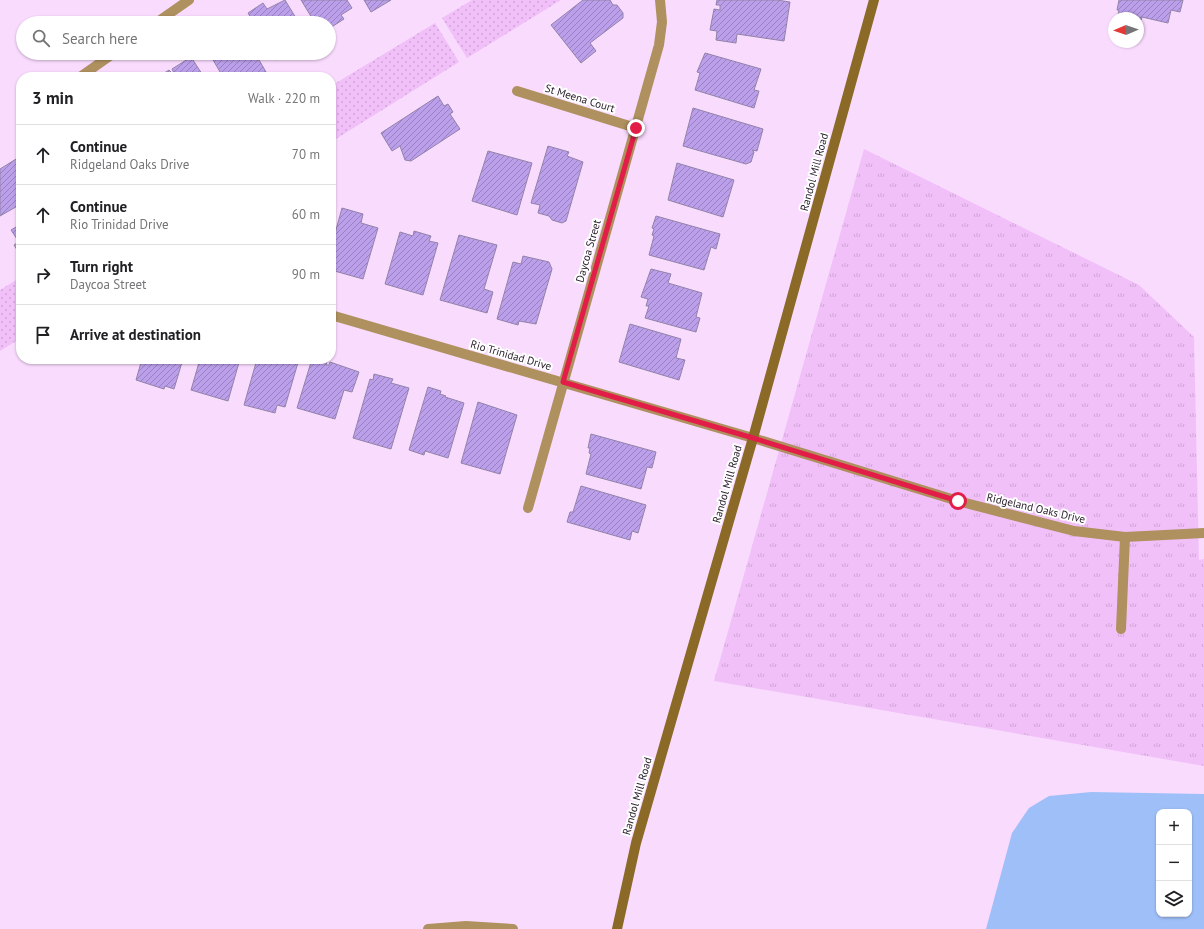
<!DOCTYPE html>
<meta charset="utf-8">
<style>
body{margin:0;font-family:"PT Sans",sans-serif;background:#f6f6f6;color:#202124}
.controls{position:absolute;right:12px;bottom:12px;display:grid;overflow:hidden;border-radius:8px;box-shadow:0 1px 3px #0004}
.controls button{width:36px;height:36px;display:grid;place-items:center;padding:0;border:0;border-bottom:1px solid #e0e0e0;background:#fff;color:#202124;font:20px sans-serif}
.compass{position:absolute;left:1108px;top:12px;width:36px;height:36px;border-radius:50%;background:#fff;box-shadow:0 1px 3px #0004;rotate:268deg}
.stop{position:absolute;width:12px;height:12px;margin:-9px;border:3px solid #e11d48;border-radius:50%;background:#fff}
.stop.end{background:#e11d48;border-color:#fff;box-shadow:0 1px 4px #0008}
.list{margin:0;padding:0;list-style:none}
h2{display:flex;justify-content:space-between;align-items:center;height:52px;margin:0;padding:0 16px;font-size:17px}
h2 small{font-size:13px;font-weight:400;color:#757577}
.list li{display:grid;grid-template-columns:26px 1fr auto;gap:12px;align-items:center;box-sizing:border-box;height:60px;padding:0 16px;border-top:1px solid #e0e0e0}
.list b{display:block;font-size:15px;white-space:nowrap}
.list p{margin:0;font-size:13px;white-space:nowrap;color:#757577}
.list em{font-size:13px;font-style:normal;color:#757577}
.icon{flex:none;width:22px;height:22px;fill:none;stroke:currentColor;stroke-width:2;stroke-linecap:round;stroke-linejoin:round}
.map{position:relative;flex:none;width:1204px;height:929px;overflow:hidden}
.search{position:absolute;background:#fff;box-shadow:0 1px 3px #0004;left:16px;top:16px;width:320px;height:44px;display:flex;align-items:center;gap:10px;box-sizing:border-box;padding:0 14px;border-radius:22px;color:#757577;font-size:15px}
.panel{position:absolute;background:#fff;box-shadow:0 1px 3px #0004;left:16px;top:72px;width:320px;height:292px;border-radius:16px}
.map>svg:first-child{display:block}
</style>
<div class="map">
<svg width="1204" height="929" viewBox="0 0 1204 929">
<defs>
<pattern id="grass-dots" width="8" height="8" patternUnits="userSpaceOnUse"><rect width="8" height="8" fill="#f1c0f9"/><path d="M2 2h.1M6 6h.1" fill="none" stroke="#cfa5d6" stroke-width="1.8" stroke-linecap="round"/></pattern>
<pattern id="park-tufts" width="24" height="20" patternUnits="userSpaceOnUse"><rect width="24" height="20" fill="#f1c0f9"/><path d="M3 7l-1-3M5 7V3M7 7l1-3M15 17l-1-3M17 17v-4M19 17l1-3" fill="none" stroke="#cfa5d6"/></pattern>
<pattern id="building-hatch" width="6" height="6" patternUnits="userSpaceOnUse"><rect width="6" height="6" fill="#bc9feb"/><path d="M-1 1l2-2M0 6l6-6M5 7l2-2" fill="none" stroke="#9981bf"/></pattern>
</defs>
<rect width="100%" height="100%" fill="#f9dbfe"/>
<g fill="url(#grass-dots)">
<path d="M472 0H561L467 58 442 18Z"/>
<path d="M435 23 459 62 331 142V86Z"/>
<path d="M21 277V338L0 351V290Z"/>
</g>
<path fill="url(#park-tufts)" d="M864 149 1139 285 1194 337 1199 560 1204 559V766L714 681Z"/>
<path fill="#9fbff9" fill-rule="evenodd" d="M1091 792 1204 794V929H986L1012 833 1029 808 1049 796ZM1159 812H1189V914H1159Z"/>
<g fill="url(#building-hatch)" stroke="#9183a8">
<path d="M285 0 299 23H254L248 13 263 3 267 9Z"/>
<path d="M301 0H347L352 8 341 15 344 19 330 28 329 23H315Z"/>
<path d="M364 0H391L371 12Z"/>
<path d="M583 0H610L613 5H617L623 13V18L590 43 596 51 581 63 551 25Z"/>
<path d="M717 0H777L790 2 784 41 737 34 736 43 716 40 717 31 710 30 714 9 720 10V5H716Z"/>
<path d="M1119 0H1183L1180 12 1171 10 1168 23 1142 17 1141 20 1138 18 1118 15 1119 10H1117Z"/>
<path d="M209 53H255L266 72 258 77H223Z"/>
<path d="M272 53H288L276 60Z"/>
<path d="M705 53 761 69 754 90 759 91 754 108 695 90 700 73 697 72Z"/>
<path d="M191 57 204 77H158L169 70 176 77 172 69Z"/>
<path d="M438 96 444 106 448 104 453 112 450 114 460 129 411 161 405 160 400 146 392 151 381 133Z"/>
<path d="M693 108 763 129 757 151 752 150 754 152 751 162 746 164 683 146Z"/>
<path d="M548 146 569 152 567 156 583 162 566 221 562 223 552 220 549 216 538 213 540 205 531 203Z"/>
<path d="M488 151 532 163 517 215 472 201Z"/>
<path d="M21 156V204L0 216V169Z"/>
<path d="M677 163 734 180 723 217 668 200Z"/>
<path d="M342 208 363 214 361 223 378 228 363 279 331 270V248Z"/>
<path d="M656 216 720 234 716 249 711 247 704 270 649 255 654 236 652 235 654 229 652 228Z"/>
<path d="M21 224V256L14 245 19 242 11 230Z"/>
<path d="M414 231 431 236 429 241 438 243 423 295 385 284 400 232 413 236Z"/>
<path d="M459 235 497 245 484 289 493 292 487 313 440 300Z"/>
<path d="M523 256 549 262 552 269 536 324 519 321 518 325 497 319 513 262 521 264Z"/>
<path d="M651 269 671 274 668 283 702 293 696 317 700 318 696 332 645 318 649 306H646L648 299 641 297Z"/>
<path d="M630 324 681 339 676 358 685 360 679 380 619 362Z"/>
<path d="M142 359H183L174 389 165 386 164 389 136 380Z"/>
<path d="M200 359H240L228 401 191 390Z"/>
<path d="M257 359H299L285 407 277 405 275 413 244 405Z"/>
<path d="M312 359H319L327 361 326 365H329L330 362 359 372 352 392 344 390 335 419 297 408Z"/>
<path d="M374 374 393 379 391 383 409 388 391 449 353 438 370 379 373 380Z"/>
<path d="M428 387 441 391 440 394 446 396 445 397 464 403 448 458 425 451 424 455 409 450Z"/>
<path d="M478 402 517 415 500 474 461 463Z"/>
<path d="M591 434 656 452 652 468 647 467 641 489 586 474 591 454 589 453 590 448H588Z"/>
<path d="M581 486 646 505 638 533 632 531 630 540 567 522 570 512H573Z"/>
</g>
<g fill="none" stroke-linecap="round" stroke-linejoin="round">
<g stroke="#ae915e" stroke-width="10">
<path d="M1121 629 1125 537"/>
<path d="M428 929 466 926 513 929"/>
</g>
<g stroke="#ae915e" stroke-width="10">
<path d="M156 23 189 0"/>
<path d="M80 77 114 53"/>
<path d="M517 91 636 128"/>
<path d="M331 315 753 438 958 501 1074 531 1125 537 1204 533"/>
<path d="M528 508 659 45 662 22 660 0"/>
</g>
<path stroke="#8b6926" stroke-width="10" d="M617 929 636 843 753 438 874 0"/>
</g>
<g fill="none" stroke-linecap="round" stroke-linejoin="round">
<path stroke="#e11d48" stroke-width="5" d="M636 128 563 382 753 438 958 501"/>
</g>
<g text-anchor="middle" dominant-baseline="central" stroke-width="4" stroke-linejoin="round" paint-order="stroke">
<g font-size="11" fill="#2c212e" stroke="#fff">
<text transform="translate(580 98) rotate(17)">St Meena Court</text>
<text transform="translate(814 172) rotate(-75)">Randol Mill Road</text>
<text transform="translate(588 251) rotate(-74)">Daycoa Street</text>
<text transform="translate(511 355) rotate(16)">Rio Trinidad Drive</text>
<text transform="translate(727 484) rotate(-74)">Randol Mill Road</text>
<text transform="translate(1036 508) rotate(13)">Ridgeland Oaks Drive</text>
<text transform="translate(637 796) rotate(-74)">Randol Mill Road</text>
</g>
</g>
</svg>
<div class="controls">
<button>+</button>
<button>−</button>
<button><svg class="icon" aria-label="layers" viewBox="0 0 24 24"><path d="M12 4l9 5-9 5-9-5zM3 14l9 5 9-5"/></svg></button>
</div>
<svg class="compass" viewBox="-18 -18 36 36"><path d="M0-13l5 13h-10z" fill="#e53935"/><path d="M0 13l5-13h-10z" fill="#757577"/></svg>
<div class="stop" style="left:958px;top:501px"></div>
<div class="stop end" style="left:636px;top:128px"></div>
<div class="search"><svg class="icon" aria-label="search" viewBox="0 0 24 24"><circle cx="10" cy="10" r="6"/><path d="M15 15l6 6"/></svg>Search here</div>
<section class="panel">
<h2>3 min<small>Walk · 220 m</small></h2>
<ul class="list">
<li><svg class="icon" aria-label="ahead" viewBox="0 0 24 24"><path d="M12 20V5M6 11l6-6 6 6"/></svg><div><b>Continue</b><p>Ridgeland Oaks Drive</p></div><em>70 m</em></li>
<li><svg class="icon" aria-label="ahead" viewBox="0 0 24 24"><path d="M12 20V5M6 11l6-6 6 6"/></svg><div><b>Continue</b><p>Rio Trinidad Drive</p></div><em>60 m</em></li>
<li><svg class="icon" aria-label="right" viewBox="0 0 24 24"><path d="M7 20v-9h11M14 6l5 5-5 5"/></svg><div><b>Turn right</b><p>Daycoa Street</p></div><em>90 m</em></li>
<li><svg class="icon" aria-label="arrive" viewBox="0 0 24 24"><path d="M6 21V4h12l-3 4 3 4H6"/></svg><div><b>Arrive at destination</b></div></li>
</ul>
</section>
</div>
